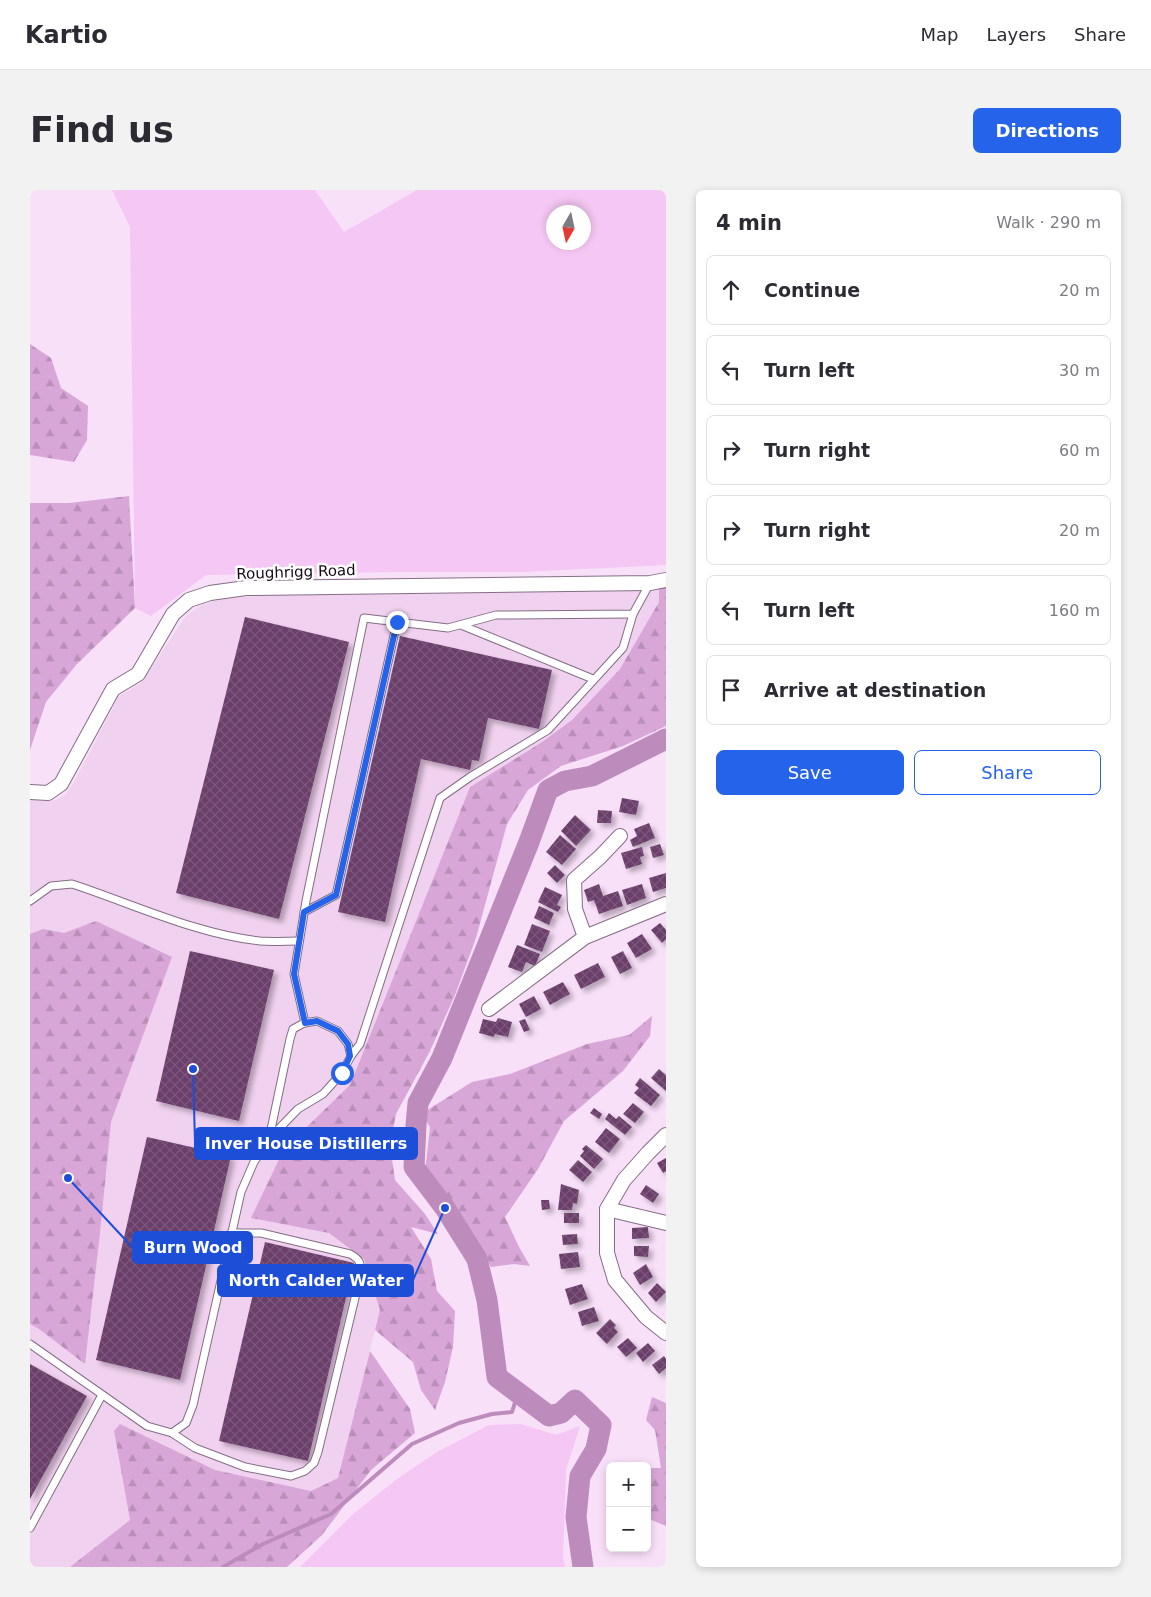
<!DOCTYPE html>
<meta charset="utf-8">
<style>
body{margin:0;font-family:"DejaVu Sans",sans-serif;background:#f2f2f3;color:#2b2b33}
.controls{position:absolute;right:15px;bottom:15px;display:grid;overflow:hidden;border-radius:8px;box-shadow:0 2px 8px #0003}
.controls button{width:45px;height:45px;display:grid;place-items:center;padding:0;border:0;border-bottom:1px solid #e1e1e2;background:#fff;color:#2b2b33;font:25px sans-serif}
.compass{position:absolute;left:516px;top:15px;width:45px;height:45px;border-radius:50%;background:#fff;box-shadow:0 2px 8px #0003;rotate:189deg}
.stop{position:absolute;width:15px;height:15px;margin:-11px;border:4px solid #2563eb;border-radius:50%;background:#fff}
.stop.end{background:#2563eb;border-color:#fff;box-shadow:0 1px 5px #0008}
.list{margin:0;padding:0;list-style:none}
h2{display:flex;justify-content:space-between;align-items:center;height:65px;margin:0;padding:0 20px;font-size:21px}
h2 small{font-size:16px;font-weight:400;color:#7c7c81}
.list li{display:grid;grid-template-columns:32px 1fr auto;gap:15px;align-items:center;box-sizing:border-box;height:70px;margin:0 10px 10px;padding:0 10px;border:1px solid #e1e1e2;border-radius:8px}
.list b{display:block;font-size:19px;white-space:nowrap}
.list em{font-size:16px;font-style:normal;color:#7c7c81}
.actions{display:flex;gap:10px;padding:15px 20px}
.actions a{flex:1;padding:11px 0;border:1px solid #2563eb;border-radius:8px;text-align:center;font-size:18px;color:#2563eb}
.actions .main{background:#2563eb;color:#fff}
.icon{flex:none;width:28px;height:28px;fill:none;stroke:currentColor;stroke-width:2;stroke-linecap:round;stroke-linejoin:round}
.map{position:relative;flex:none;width:636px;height:1377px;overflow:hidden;border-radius:8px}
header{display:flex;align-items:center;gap:30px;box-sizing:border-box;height:70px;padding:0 25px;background:#fff;border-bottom:1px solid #e1e1e2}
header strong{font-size:24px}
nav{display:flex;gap:28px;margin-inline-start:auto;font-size:18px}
.intro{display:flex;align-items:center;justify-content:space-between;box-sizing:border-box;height:120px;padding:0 30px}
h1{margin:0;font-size:35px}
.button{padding:12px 22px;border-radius:8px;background:#2563eb;color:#fff;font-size:18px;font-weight:700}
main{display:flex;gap:30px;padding:0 30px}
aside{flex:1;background:#fff;border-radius:8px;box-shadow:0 2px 8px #0003}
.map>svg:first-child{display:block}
</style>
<header>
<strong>Kartio</strong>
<nav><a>Map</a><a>Layers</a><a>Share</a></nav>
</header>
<div class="intro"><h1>Find us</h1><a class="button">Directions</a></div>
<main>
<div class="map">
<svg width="636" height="1377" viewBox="0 0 636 1377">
<defs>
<pattern id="forest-firs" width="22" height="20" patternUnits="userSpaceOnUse" patternTransform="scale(1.25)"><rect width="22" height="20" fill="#d9a6d8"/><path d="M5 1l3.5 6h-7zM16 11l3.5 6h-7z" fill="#b98eb8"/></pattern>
<pattern id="building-cross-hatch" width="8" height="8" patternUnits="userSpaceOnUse" patternTransform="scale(1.25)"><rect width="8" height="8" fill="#6b3f6b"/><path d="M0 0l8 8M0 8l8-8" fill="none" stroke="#7b577b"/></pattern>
<filter id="shadow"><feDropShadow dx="4" dy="4" stdDeviation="2.5" flood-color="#0004"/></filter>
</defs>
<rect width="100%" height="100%" fill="#f9e0f9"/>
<path fill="#f0d1ef" d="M629 398V412L606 455 590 479 542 530 512 552 440 597 320 895 334 1069 350 1120 308 1288 281 1301 187 1281 84 1241 100 1330 40 1377H0V609L14 611 26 610 35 605 43 594 89 506 111 493 156 426 173 414 196 408 248 405 615 401Z"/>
<g fill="#f5c7f4" fill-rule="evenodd">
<path d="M82 0H285L314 42 387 0H636V375L494 382H366L176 385 121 426 105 418 100 37ZM524 22H554V52H524Z"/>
<path d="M491 1234 526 1245 550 1236 536 1280 533 1368 535 1377H270L322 1325 367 1289 407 1262 459 1235Z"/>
</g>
<g fill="url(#forest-firs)">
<path d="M0 154 21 168 31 198 58 216 57 250 44 272 0 265Z"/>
<path d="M99 306 105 418 47 474 16 512 0 560V313H39Z"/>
<path d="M636 397V536L593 556 531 576 498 600 477 634 446 748 425 805 400 861 366 924 360 955 365 990 395 1024 408 1044 381 1037 401 1069 407 1101 425 1121 423 1157 415 1192 405 1220 391 1200 383 1172 345 1140 350 1120 334 1069 299 1043 221 1028 254 959 320 895 440 597 512 552 542 530 590 479 629 412V398Z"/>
<path d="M66 731 142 767 81 932 70 1043 55 1174 9 1139 0 1134V744L13 739 34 743Z"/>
<path d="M622 826 620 846 593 881 534 931 508 979 475 1027 488 1055 500 1076 484 1074 461 1077 428 1023 395 982 400 937 391 924 442 892 480 884 557 854 599 845Z"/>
<path d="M340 1161 380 1219 385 1243 341 1280 292 1345 257 1377H40L100 1330 84 1241 90 1234 185 1280 281 1301 308 1288Z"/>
<path d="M622 1207 636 1213V1336L617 1328V1278H631L625 1240 616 1230Z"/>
</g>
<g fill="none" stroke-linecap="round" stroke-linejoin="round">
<path stroke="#bd8bbc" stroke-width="4" d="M193 1377 233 1354 301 1324 382 1254 429 1233 462 1224 482 1222 488 1203"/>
<path stroke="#bd8bbc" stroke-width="21" d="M553 1377 546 1327 550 1286 566 1259 571 1235 545 1210 531 1223 519 1226 467 1187 457 1110 447 1069 415 1018 384 977 386 935 388 913 412 868 499 652 518 600 535 591 562 586 636 549"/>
</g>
<g fill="url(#building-cross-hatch)" filter="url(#shadow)">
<path d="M215 427 319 452 249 729 146 703Z"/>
<path d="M370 446 522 480 509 539 458 528 449 571 442 570 440 580 391 569 355 732 308 722Z"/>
<path d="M592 608 609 611 606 625 589 622Z"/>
<path d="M568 620 582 621 581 633H567Z"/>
<path d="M545 625 561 640 546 656 531 641Z"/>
<path d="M619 633 625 648 603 657 600 650 607 646 604 639Z"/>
<path d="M530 645 546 659 532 675 516 662Z"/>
<path d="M630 654 634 665 623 668 620 657Z"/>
<path d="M612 657 614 666 610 667 612 674 596 679 591 663Z"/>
<path d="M525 675 535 685 527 693 517 683Z"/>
<path d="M636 683V698L623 702 619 688Z"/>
<path d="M569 694 573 706 588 701 593 716 569 724 564 710 558 712 554 700Z"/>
<path d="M612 694 616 708 597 715 592 700Z"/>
<path d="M515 697 532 705 527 715 531 717 528 722 508 712Z"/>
<path d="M509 716 524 723 519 735 504 728Z"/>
<path d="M630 733 636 740V749L632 753 621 740Z"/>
<path d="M502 734 520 741 512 762 494 755Z"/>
<path d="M612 744 622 759 606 768 597 753Z"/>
<path d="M487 755 510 764 505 776 496 772 492 782 478 777Z"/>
<path d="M160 761 244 780 209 931 126 911Z"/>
<path d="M593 761 602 778 590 784 581 767Z"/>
<path d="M568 773 575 787 551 799 544 785Z"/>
<path d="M533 792 540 804 520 815 513 802Z"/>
<path d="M504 806 511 819 496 827 489 814Z"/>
<path d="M468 828 482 832 478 847 465 844 464 847 449 843 453 829 466 832Z"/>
<path d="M495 829 500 840 494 842 489 831Z"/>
<path d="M629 879 636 885V901L621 888Z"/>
<path d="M610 888 630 905 621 916 604 903 609 898 605 895Z"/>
<path d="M603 913 614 922 605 933 593 924Z"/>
<path d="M564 918 572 924 569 929 560 923Z"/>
<path d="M579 923 586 929 589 926 602 937 595 945 575 929Z"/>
<path d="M576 938 590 949 579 963 565 952Z"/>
<path d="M117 947 201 966 150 1190 66 1170Z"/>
<path d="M556 955 573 969 564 979 550 966 554 961 552 959Z"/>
<path d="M636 968V981L633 983 627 973Z"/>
<path d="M548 970 562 982 553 992 539 980Z"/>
<path d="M531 994 549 1000 547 1014 543 1013 542 1020H528Z"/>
<path d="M616 995 629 1004 623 1013 610 1004Z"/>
<path d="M511 1010H519L520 1019 512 1020Z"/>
<rect x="534" y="1023" width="15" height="10"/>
<path d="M618 1037 619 1048 602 1049V1038Z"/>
<path d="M547 1044 548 1054 533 1055 532 1045Z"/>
<path d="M235 1052 324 1073 278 1271 189 1251Z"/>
<path d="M604 1056H619L618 1067 604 1066Z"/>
<path d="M548 1062 550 1077 531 1079 529 1064Z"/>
<path d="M616 1074 623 1087 610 1095 603 1083Z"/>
<path d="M627 1093 636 1102 626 1112 618 1103Z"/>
<path d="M552 1094 558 1109 540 1115 535 1099Z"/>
<path d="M564 1117 569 1131 552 1136 548 1122Z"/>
<path d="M580 1129 586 1135 584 1138 588 1142 577 1154 566 1143Z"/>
<path d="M598 1148 607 1158 596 1167 587 1157Z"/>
<path d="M618 1153 625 1161 613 1172 606 1163Z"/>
<path d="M634 1166 636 1169V1178L629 1184 622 1175Z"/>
<path d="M0 1174 57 1206 0 1309Z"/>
</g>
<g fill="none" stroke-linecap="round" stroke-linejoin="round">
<defs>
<g id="lane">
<path d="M431 435 563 489"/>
<path d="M0 711 21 696 42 694C103 714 166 744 230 751 243 752 256 751 269 751"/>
<path d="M274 722 306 705 367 432"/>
<path d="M275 833 264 784 268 760 276 711 334 428 418 438 466 425 603 424 620 393"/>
<path d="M321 866 330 854 410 608 440 587 518 540 593 458 603 424"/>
<path d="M0 1154 117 1236 142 1243 156 1233 163 1215 211 1002 224 972 239 949 268 919 293 904 312 883 321 866 318 854 308 841 287 831 274 833 263 839 260 849 239 949"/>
<path d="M142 1243 165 1258 215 1277 261 1286 275 1281 284 1273 288 1262 331 1083C331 1072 329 1069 320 1064L231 1043H201"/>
<path d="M0 1338 72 1205"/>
</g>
<g id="street">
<path d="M0 602 18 603 31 594 83 499 108 484 143 424 159 410 180 403 216 398 620 393 636 390"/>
<path d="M555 747 545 719 544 690 570 667 590 646"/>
<path d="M459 819 555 747 636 714"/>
<path d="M636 945 618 963 594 990 577 1019V1063L585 1090 616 1127 636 1143"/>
<path d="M577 1019 636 1033"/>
</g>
</defs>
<use href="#lane" stroke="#846e84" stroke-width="9"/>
<use href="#street" stroke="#846e84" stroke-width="16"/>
<use href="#lane" stroke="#fff" stroke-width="7"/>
<use href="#street" stroke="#fff" stroke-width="14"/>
</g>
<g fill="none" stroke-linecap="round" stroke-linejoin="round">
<path stroke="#2563eb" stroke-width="6" d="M312 883 320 866 318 854 308 841 287 831 275 833 264 784 274 722 306 705 367 432"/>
</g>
<g text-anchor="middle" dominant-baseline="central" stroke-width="5" stroke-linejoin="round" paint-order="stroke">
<g font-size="15" fill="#150d15" stroke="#fff">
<text transform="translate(266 382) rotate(-2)">Roughrigg Road</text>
</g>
</g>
<path fill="none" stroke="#1d4ed8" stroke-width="2" d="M163 879L165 953M38 988L103 1058M415 1018L383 1090"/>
<g fill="#1d4ed8" stroke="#fff" stroke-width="2">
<circle cx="163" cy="879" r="5"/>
<circle cx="38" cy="988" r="5"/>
<circle cx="415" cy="1018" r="5"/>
</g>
<g fill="#1d4ed8" stroke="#1d4ed8" stroke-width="2">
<rect x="165" y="938" width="222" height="31" rx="5"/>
<rect x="103" y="1042" width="119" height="31" rx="5"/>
<rect x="188" y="1075" width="195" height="31" rx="5"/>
</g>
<g font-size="16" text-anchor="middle" font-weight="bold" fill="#fff">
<text x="276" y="959">Inver House Distillerrs</text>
<text x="163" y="1063">Burn Wood</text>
<text x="286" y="1096">North Calder Water</text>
</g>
</svg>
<div class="controls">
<button>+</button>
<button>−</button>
</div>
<svg class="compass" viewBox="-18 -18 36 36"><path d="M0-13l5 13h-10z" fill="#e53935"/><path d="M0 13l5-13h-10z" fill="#7c7c81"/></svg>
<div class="stop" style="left:312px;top:883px"></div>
<div class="stop end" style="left:367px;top:432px"></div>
</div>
<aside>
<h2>4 min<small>Walk · 290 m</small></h2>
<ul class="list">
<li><svg class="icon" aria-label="ahead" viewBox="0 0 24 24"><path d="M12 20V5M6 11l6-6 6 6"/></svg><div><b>Continue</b></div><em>20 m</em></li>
<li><svg class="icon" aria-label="left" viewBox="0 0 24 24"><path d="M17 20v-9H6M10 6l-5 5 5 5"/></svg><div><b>Turn left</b></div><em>30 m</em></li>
<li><svg class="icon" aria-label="right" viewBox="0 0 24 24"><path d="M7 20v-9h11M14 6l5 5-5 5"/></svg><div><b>Turn right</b></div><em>60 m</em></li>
<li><svg class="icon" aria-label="right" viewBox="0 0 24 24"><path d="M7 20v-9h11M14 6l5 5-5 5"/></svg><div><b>Turn right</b></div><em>20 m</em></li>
<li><svg class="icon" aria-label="left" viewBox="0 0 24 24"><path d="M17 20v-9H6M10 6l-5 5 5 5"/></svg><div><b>Turn left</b></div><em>160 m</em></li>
<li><svg class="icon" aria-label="arrive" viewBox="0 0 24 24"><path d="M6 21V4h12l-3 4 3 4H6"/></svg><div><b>Arrive at destination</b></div></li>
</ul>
<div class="actions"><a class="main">Save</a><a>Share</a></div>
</aside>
</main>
